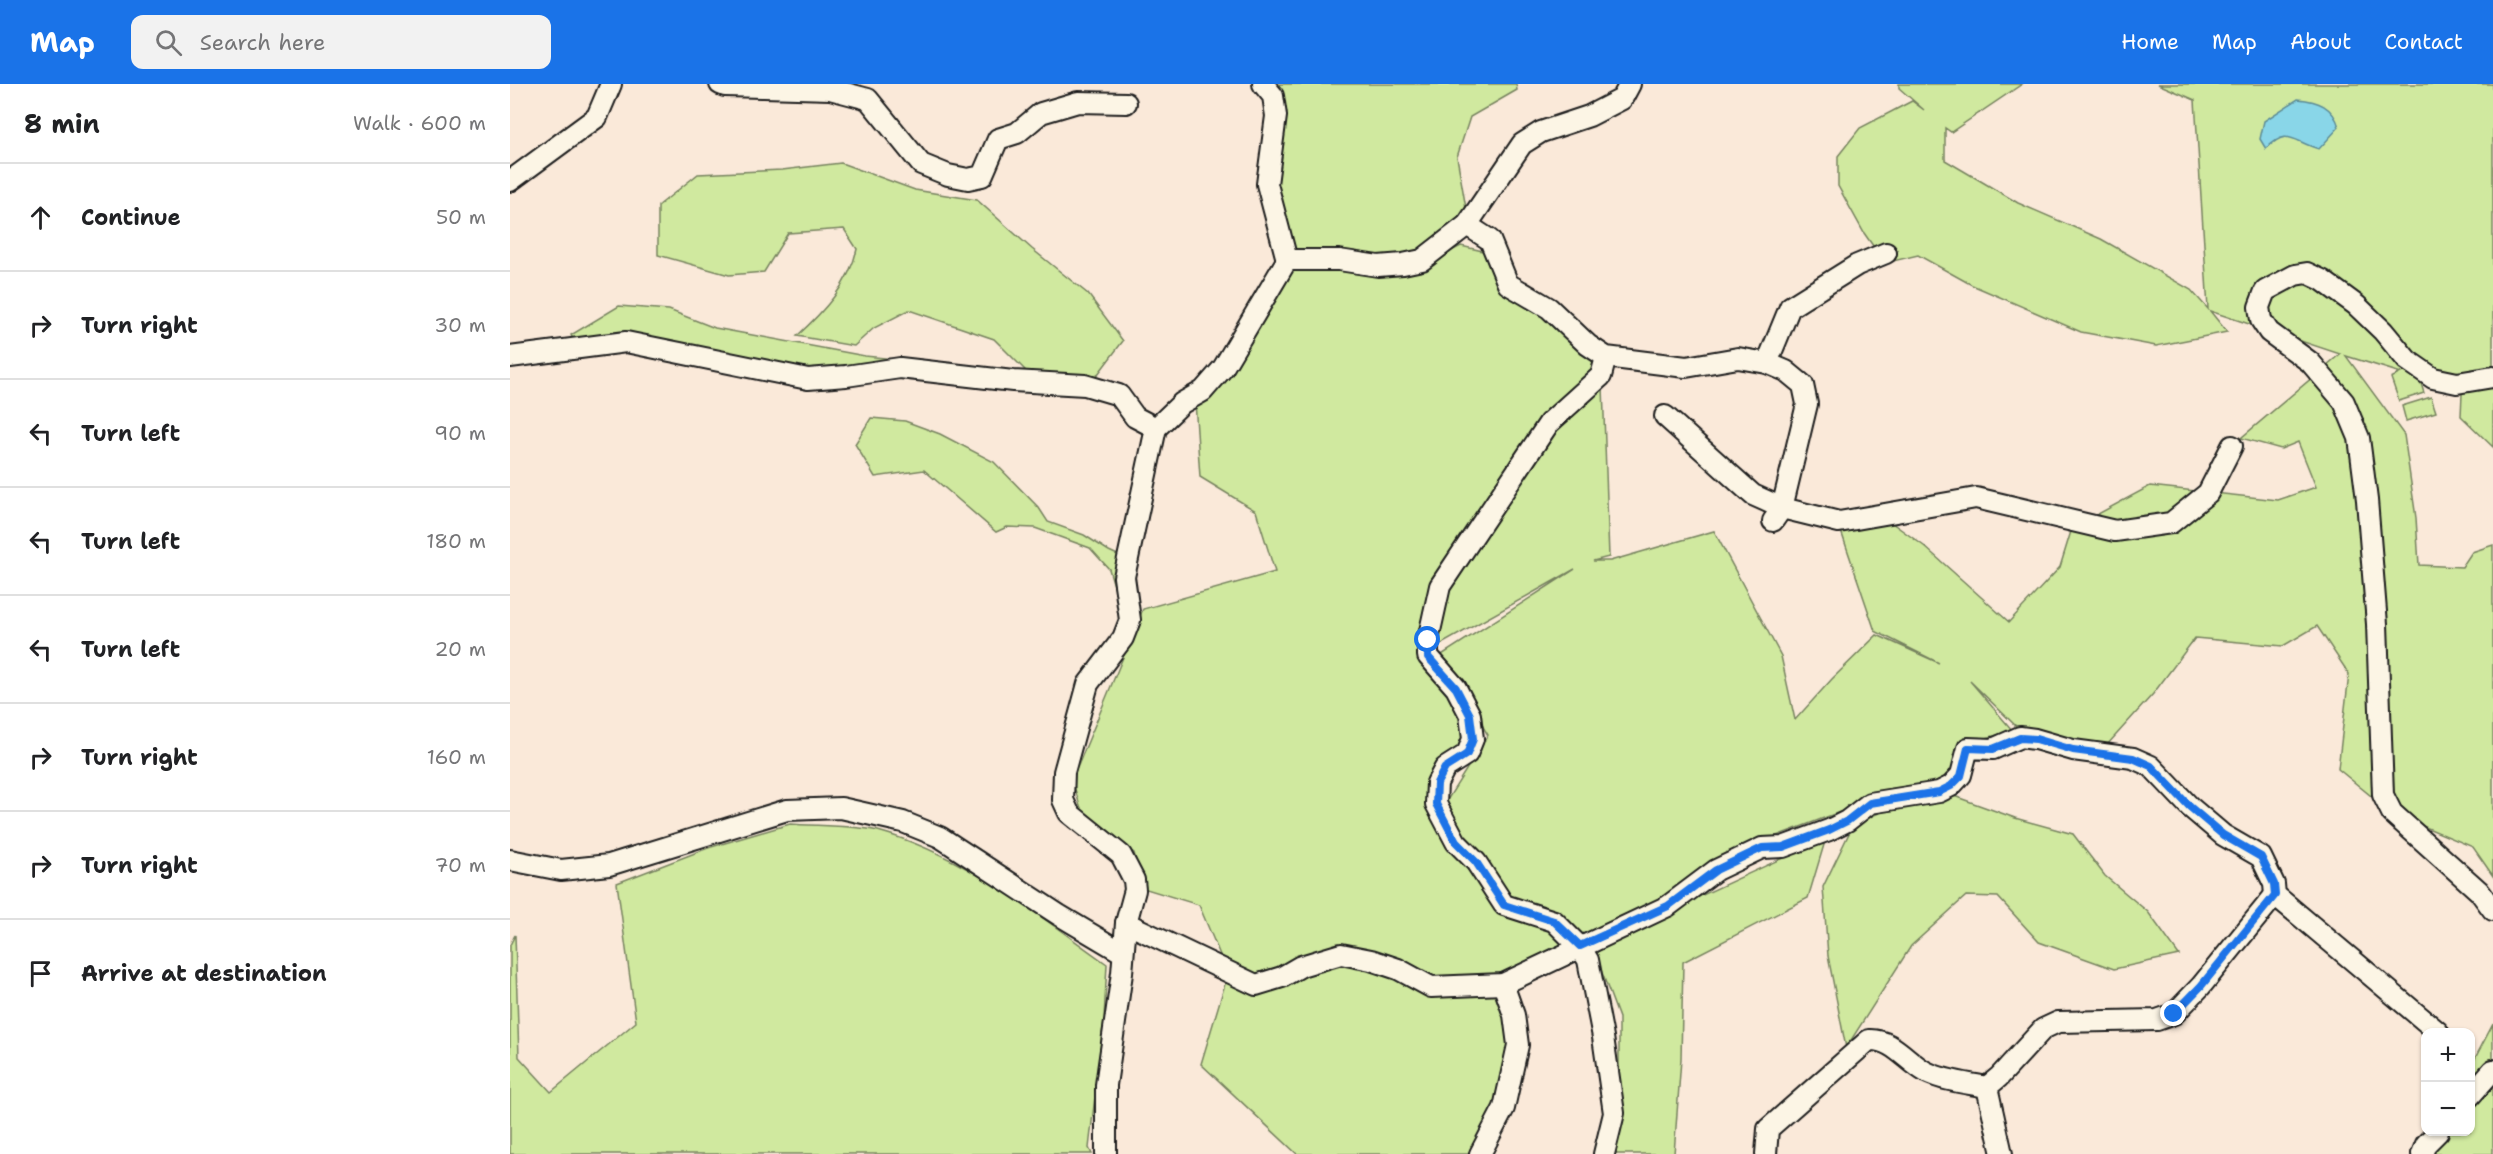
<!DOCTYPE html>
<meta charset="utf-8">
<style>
body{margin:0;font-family:"Shantell Sans",sans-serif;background:#f2f2f2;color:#202124}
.controls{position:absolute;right:18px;bottom:18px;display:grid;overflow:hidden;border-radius:12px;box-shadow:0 2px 4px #0004}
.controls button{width:54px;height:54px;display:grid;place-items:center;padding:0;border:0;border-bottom:2px solid #e0e0e0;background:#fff;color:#202124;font:30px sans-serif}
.stop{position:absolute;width:18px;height:18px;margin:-14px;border:4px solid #1a73e8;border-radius:50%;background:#fff}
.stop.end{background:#1a73e8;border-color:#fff;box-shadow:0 2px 6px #0008}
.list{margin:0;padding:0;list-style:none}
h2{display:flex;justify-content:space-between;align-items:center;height:78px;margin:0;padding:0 24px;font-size:26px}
h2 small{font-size:20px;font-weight:400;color:#757577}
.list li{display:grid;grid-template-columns:39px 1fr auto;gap:18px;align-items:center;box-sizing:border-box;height:108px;padding:0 24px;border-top:2px solid #e0e0e0}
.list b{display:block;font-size:22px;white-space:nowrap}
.list em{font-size:20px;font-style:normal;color:#757577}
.icon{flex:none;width:33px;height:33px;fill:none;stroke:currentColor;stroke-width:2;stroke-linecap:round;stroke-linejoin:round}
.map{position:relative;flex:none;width:1983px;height:1070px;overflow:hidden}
header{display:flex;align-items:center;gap:36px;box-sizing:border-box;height:84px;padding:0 30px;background:#1a73e8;color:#fff}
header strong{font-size:28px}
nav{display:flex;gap:33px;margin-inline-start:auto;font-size:21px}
.search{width:420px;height:54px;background:#f2f2f2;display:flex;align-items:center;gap:15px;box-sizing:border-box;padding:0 21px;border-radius:12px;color:#757577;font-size:22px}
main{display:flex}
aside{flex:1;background:#fff}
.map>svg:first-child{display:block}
</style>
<header>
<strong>Map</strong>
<div class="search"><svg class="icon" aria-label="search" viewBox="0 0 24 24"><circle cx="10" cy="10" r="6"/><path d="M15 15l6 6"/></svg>Search here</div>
<nav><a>Home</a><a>Map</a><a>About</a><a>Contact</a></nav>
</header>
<main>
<aside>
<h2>8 min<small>Walk · 600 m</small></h2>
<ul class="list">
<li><svg class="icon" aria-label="ahead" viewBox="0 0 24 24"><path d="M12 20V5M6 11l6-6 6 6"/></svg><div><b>Continue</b></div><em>50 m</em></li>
<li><svg class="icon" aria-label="right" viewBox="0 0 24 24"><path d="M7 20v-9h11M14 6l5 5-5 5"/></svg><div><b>Turn right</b></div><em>30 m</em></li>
<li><svg class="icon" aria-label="left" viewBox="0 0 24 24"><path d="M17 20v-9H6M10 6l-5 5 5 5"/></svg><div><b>Turn left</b></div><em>90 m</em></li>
<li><svg class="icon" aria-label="left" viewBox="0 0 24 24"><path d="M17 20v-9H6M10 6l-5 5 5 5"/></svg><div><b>Turn left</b></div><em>180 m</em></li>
<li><svg class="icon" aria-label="left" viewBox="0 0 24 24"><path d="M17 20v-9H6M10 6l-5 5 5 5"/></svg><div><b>Turn left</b></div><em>20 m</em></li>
<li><svg class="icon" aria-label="right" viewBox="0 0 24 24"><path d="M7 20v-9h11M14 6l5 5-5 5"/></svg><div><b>Turn right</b></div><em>160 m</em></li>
<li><svg class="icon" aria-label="right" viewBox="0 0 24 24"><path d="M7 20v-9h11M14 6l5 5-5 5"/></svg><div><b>Turn right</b></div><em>70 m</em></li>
<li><svg class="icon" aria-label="arrive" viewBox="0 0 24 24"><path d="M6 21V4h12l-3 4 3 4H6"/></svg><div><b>Arrive at destination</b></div></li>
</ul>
</aside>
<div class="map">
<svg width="1983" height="1070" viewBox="0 0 1983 1070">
<rect width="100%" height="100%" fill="#fae9d9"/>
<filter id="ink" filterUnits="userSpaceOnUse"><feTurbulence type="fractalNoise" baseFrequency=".0167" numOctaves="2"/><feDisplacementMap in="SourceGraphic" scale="12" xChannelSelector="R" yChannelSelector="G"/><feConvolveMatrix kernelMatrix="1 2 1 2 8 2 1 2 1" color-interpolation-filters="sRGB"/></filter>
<g filter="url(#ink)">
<g fill="#d0e99f" stroke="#76825e" stroke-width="1.5">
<path d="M759 0H1006L1007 6 960 33 947 73 957 130 913 168 877 176 783 166 764 94 777 28Z"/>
<path d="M1389 0H1512L1441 48 1435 44V76L1508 119 1591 155 1681 206 1698 225 1685 16 1648 0H1983V363L1951 332 1952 310 1910 296 1914 309 1889 317 1881 294 1891 289 1836 272 1894 351 1906 434 1909 481 1952 483 1962 468 1983 461V792L1963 763 1882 729 1828 685 1839 590 1807 542 1773 562 1685 554 1643 610 1597 661 1510 646 1460 597 1503 647 1452 660 1444 689 1429 699 1372 712 1248 759 1151 817 1070 854 1048 827 999 817 934 721 978 651 930 572 1065 485 910 572 947 622 959 644 949 663 917 698 938 762 990 825 1042 840 1057 861 993 900 1004 983 971 1070H787L691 980 718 890 689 821 633 804 624 769 574 734 562 696 633 525 765 488 746 427 690 393 685 317 718 295 781 179 894 191 951 162 977 168 999 208 1092 274 1099 473 1083 477H1100L1204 447 1271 572 1285 636 1322 595 1367 551 1429 579 1365 547 1331 447 1382 439 1414 462 1499 538 1550 483 1562 444 1640 402 1768 416 1806 403 1788 358 1771 365 1731 354 1830 270 1700 227 1717 248 1646 262 1571 248 1462 201 1408 171 1375 179 1354 149 1328 102V72L1350 44 1402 17 1414 26 1389 4Z"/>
<path d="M331 79 405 106 467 116 522 165 578 210 613 257 585 294 524 295 484 255 399 226 364 244 344 262 287 252C313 228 339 201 347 165L334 145 278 149 254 188 219 191 148 171V122L188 90 272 86Z"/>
<path d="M109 222 159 226 205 244 355 272 404 277 292 285 64 257 61 251Z"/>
<path d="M1921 313 1926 328 1896 337 1892 322Z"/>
<path d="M361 334 395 337 430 350 484 378 529 424 538 438 574 451 599 467 612 473 607 512 599 485 580 464 525 444 497 443 486 448 414 386 365 393 345 360Z"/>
<path d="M1444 712 1505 734 1563 750 1595 792 1638 828 1669 871 1604 885 1529 858 1488 813 1456 812 1401 862 1336 964 1318 872 1313 803 1344 739 1389 721Z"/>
<path d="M280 740C306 742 344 741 368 747 455 771 525 829 597 880L594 934 579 1064 582 1070H0V861L5 851 9 973 41 1008 126 938 107 799 198 764Z"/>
<path d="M1316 754 1298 814 1173 878 1171 975 1164 1070H1106L1109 1028V934L1082 862Z"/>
<path d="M1983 940V1070H1913L1925 1048H1960L1961 982Z"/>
</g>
<path fill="#89d6e8" stroke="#5d8c96" stroke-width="1.5" d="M1788 15C1808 17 1823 22 1829 43L1809 65C1782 57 1778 43 1756 65L1750 55 1754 37Z"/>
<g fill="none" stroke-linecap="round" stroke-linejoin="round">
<defs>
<g id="minor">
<path d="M210 0 215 2 320 5 358 15 411 80 438 91 458 95 472 92 488 55 507 49 531 29 568 18 616 19"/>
<path d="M753 0 763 12 766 32 757 100 777 176"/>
<path d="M0 97 87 33 101 0"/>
<path d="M957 141 980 156 998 200 1039 224 1078 261 1096 273 1176 283 1228 274 1257 279 1276 287 1293 301 1297 320 1272 424 1263 437"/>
<path d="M0 273 116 258 298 295 336 292 390 284 503 297 575 301 609 311 625 333 646 344"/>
<path d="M1257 279 1280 223 1347 181 1376 169"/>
<path d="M1983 293 1947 299 1923 294 1897 276 1873 247 1846 221 1812 196 1797 189 1785 191 1755 207 1749 223 1751 236 1759 248 1800 278 1834 318 1849 354 1857 416 1867 540 1873 711 1882 729 1969 807 1983 826"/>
<path d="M1155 332 1243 411 1272 424 1329 438 1466 414 1605 447 1661 439 1698 409 1722 362"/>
<path d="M0 776 51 786 99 781 277 726 331 724 393 738 430 753 549 831 613 869"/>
<path d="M616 839 746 901 772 893 791 882 831 870 861 876 888 885 921 903 993 900 1158 822 1206 786 1252 764 1273 763 1319 746 1337 737 1360 719 1429 708 1441 702 1451 691 1458 664 1483 665 1510 653 1525 655 1563 666 1623 674 1641 682 1680 723 1713 751 1751 773 1764 800 1765 811 1928 948"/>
<path d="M1477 1003 1492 1070"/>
<path d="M1960 1012 1983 986"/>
<path d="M596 1070V1001L612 889 616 839 625 806 624 796 611 771 559 729 553 716 554 688 578 600 613 554 620 536 614 493 646 344 672 319 693 307 713 284 777 176H829L868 182 893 180 912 176 957 141 1012 60 1031 48 1079 32 1112 15 1120 0"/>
<path d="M970 1070 994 1024 1008 961 1004 931 993 900"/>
<path d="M1094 1070 1104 1029 1093 953 1078 876 1070 863 1044 837 994 821 966 778 946 758 926 720 927 699 935 684 957 670 963 655 960 631 946 604 918 572V556L930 502 1039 339 1091 292 1096 273"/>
<path d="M1256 1070 1258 1045 1359 956C1383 955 1396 977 1416 988 1434 997 1457 999 1477 1003L1489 993 1533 945 1548 938 1647 936 1664 930 1691 902 1765 811"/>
<path d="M1912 1070 1916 1060 1928 1048"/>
</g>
</defs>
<use href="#minor" stroke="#1c1c1c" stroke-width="24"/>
<use href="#minor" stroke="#fcf5e5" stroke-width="20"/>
</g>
</g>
<g fill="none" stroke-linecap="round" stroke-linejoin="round" filter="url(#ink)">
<path stroke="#1a73e8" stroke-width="8" d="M918 556V573L946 604 960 631 963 655 957 670 935 684 927 699 926 720 946 758 966 778 994 821 1044 837 1070 862 1158 822 1206 786 1252 764 1273 763 1319 746 1337 737 1360 719 1429 708 1441 702 1451 692 1458 664 1483 665 1510 654 1526 655 1563 666 1623 674 1641 682 1680 723 1713 751 1751 773 1764 800 1765 811 1691 902 1664 930"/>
</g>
</svg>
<div class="controls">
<button>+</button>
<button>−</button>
</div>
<div class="stop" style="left:918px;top:556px"></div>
<div class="stop end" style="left:1664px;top:930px"></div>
</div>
</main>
